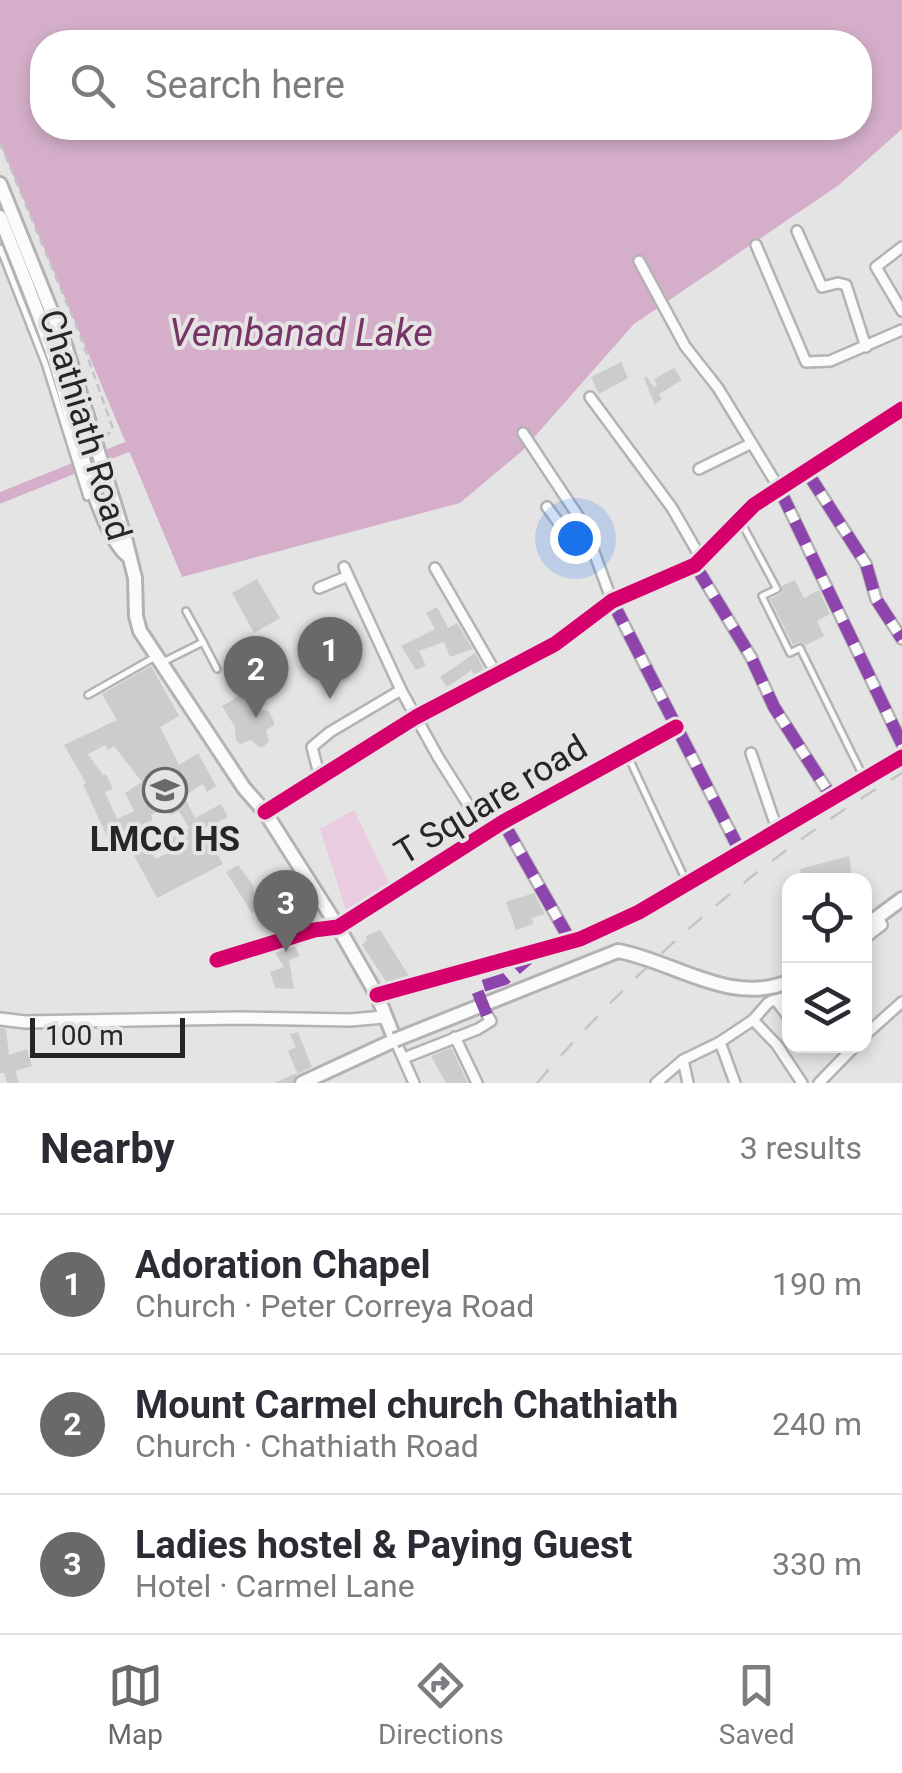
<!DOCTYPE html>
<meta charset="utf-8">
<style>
body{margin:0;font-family:Roboto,sans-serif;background:#f2f2f3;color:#2b2b33}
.controls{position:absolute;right:30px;bottom:30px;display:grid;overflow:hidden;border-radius:20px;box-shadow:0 5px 15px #0003}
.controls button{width:90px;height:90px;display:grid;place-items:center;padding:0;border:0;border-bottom:2px solid #e1e1e2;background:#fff;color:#2b2b33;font:50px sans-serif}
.scale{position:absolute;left:30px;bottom:25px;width:155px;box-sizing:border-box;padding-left:10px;border:5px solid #272526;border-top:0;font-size:28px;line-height:35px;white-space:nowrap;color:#272526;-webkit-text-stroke:8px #e6e3e5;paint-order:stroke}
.you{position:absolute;left:575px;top:538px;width:35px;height:35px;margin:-25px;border:8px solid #fff;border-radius:50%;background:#1a73e8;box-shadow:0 0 0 15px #1a73e833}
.badge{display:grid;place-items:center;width:65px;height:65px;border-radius:50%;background:#6a6869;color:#fff;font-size:32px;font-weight:700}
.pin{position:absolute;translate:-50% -82px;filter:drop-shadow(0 2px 5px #0008)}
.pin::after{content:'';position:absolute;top:52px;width:35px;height:30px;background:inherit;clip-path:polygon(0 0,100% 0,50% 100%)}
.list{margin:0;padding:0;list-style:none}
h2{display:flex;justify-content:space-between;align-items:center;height:130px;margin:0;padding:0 40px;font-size:42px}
h2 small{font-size:32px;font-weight:400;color:#7c7c81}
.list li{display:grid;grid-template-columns:65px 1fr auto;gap:30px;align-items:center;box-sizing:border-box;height:140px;padding:0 40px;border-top:2px solid #e1e1e2}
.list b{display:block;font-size:38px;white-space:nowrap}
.list p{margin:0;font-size:32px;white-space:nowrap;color:#7c7c81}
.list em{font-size:32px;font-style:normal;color:#7c7c81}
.icon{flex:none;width:55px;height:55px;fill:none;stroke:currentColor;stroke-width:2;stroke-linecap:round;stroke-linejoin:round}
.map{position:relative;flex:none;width:902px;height:1083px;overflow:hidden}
.search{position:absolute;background:#fff;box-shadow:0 5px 15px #0003;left:30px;right:30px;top:30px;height:110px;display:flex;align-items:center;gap:25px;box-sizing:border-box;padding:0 35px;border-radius:40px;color:#7c7c81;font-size:38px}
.sheet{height:550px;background:#fff}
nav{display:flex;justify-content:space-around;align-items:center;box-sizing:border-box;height:140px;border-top:2px solid #e1e1e2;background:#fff;font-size:28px;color:#7c7c81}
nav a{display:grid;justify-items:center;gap:5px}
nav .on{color:#6a6869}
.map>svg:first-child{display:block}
</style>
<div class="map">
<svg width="902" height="1083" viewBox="0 0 902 1083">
<rect width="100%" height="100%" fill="#e5e4e5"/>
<path fill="#e9cce0" d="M354 810 395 895 350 923 320 829Z"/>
<path fill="#d5afca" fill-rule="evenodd" d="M0 0H902V129L839 185 634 324 522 451 460 503 182 577 0 143ZM42 42H860V128H42Z"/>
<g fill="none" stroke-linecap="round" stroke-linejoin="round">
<path stroke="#d5afca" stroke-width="11" d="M0 498 127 447"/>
</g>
<g fill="#cdcccd" fill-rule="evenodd">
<path d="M621 362 628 378 599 394 591 377Z"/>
<path d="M674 368 682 380 659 394 662 399 655 405 644 378 647 377 654 387 657 385 654 379Z"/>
<path d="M257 579 280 618 254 633 232 593Z"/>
<path d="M795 580 804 598 819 590 830 614 817 621 824 636 806 645 799 642 793 645 770 599 782 593V586Z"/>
<path d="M437 607 448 628 457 623 473 649 450 657 444 642 419 651 426 666 416 670 401 646 435 629 426 613Z"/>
<path d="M475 653 485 671 475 677 472 670 447 687 440 677Z"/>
<path d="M151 666 179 716 160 727 179 765 198 753 216 786 207 792 203 784 184 796 195 818 221 804 228 817 204 829 223 864 157 898 131 850 147 842 156 859 172 851 166 840 189 828 179 811 171 815 167 806 151 815 153 820 109 841 83 784 86 783 64 745 117 720 102 694ZM105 745 108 750 114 746 142 782 125 793 134 811 117 819 105 792 113 789 106 774 103 775 88 754Z"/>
<path d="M249 690 261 710 268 711 274 721V725L266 730 269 742 261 748 251 740 240 744 236 740 235 727 222 706Z"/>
<path d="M849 856 852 880H803L800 869Z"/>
<path d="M238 865 253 885 254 896 259 893 266 906 252 913 226 872Z"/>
<path d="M534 893 545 914 532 918 533 924 516 930 506 902Z"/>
<path d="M306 895 316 911 295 923 294 928 280 932 273 924 280 917 281 919 295 910 291 902Z"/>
<path d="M380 930 409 976 387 983 362 945 367 940 366 936Z"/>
<path d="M294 945 300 956 289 960 294 989 275 988 270 972 284 967 274 951Z"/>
<path d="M0 1028 6 1029 9 1055 27 1049 32 1066 15 1071 19 1083H7L4 1073H0Z"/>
<path d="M298 1032 312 1067 297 1074 292 1083H274L297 1073 288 1051 296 1047 290 1034Z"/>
<path d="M451 1048 468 1083H446L431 1056Z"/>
</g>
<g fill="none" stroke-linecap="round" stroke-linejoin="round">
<defs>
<g id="service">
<path d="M0 248 45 363 87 497"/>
<path d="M740 520 777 589 762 596 790 653 800 648 863 776"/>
<path d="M186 611 203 642"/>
<path d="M165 661 203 642 217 669"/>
<path d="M88 695 155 657"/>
<path d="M627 754 687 883"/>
</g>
<g id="minor">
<path d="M797 231 822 287 838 283 846 285 866 347"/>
<path d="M756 245 806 362 830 361 902 330"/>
<path d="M902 247 876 267 902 311"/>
<path d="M639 261 685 346 718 388 779 488 902 744"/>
<path d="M590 397 672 508 702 560"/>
<path d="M523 433 584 525 612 601 740 851"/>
<path d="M699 469 750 444"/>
<path d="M807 472 866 564 876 599 902 639"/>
<path d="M547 507 576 546 592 550"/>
<path d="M695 565 751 657 774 707 831 796"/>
<path d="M344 567 401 690"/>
<path d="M435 568 497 675"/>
<path d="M319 588 348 576"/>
<path d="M751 753 777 829"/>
<path d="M320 778 312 747 330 732 401 690 438 757 486 833"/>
<path d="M265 812 416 717 555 644 612 601 695 565 754 505 902 409"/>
<path d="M503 822 571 942"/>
<path d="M864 939 882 925 878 917"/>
<path d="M217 960 314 930 338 927 503 822 676 727"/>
<path d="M775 999 790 1019"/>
<path d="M753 1020 777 1045 802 1083"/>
<path d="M864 1036 902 1002"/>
<path d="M455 1037 477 1083"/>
<path d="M395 1040 414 1083"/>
<path d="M720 1042 735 1083"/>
<path d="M404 1058 478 1029 491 1021 487 1015"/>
<path d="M683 1060 688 1083"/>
<path d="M656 1083 683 1060 720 1042 753 1020 768 1003 790 991"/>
<path d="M819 1083 855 1046"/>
</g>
<g id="tertiary">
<path d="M377 995 580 939 639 912 902 757"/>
<path d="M0 1019 25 1022 239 1018 350 1020 384 1017"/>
</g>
<g id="secondary">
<path d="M0 184 65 345 126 542 135 578 136 616 140 631 244 788 265 812 338 927 377 995 395 1040 302 1083"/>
<path d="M0 217C19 265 39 312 55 361 69 405 96 529 127 555"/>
<path d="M864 927 902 899"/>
</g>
</defs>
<use href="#service" stroke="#b4b2b4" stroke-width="10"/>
<use href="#minor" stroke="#b4b2b4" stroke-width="14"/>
<use href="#tertiary" stroke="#b4b2b4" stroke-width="16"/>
<use href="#secondary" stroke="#b4b2b4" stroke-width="18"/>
<path stroke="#c5c4c5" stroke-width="2.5" stroke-dasharray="8 5" stroke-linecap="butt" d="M0 143 80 335 113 429 105 437"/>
<use href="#service" stroke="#fbfbfb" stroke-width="5"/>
<use href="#minor" stroke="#fbfbfb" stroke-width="9"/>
<use href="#tertiary" stroke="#fbfbfb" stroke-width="11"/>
<use href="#secondary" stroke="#fbfbfb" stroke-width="12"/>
<path stroke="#c6c5c6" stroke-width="2.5" stroke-dasharray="18 18" stroke-linecap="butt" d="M537 1083C642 960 764 856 902 773"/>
<defs>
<path id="secondary-bridge" d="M395 1040 618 951C674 961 731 1007 790 981"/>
</defs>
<use href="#secondary-bridge" stroke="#b4b2b4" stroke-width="18" stroke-linecap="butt"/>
<use href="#secondary-bridge" stroke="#fbfbfb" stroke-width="12"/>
<g stroke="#8e44ad" stroke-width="12" stroke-dasharray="25 12" stroke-linecap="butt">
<path d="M807 472 866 564 876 599 902 639"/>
<path d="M779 488 902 744"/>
<path d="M695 565 751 657 774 707 831 796"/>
<path d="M612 601 740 851"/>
<path d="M503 822 571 942"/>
<path d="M487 1015 476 988 505 979 528 959"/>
</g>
<defs>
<g id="cycleway">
<path d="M265 812 416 717 555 644 612 601 695 565 754 505 902 409"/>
<path d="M217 960 314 930 338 927 503 822 676 727"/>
<path d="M377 995 580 939 639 912 902 757"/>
</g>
</defs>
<use href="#cycleway" stroke="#e6e3e5" stroke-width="21"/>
<use href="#cycleway" stroke="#d6006c" stroke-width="15"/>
</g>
<defs>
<symbol id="school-ring" viewBox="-11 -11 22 22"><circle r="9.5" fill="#e6e3e5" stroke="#6a6869" stroke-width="1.5"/><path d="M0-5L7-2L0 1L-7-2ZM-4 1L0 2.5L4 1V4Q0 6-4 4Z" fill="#6a6869"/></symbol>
</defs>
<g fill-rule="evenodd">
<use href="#school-ring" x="140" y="765" width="50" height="50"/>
</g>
<g text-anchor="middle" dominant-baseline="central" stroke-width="8" stroke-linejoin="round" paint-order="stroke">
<g font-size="35" fill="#272526" stroke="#e6e3e5">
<text transform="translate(85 425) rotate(73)">Chathiath Road</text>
<text transform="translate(491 800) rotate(-31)">T Square road</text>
</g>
<g font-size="35" font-weight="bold" fill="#272526" stroke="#e6e3e5">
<text x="165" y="839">LMCC HS</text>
</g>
<g font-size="38" font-style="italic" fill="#763566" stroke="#e6e3e5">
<text x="301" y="333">Vembanad Lake</text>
</g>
</g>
</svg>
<div class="controls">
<button><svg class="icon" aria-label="locate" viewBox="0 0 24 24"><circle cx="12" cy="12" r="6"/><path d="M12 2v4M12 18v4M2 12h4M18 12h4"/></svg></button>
<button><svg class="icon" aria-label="layers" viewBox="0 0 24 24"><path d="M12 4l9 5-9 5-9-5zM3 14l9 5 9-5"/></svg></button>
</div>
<div class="scale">100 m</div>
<div class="you"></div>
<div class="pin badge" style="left:330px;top:699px">1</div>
<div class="pin badge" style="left:256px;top:718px">2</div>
<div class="pin badge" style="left:286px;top:952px">3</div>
<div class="search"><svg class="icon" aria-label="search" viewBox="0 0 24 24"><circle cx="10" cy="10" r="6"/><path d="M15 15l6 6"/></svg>Search here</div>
</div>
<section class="sheet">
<h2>Nearby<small>3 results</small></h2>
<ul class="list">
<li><span class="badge">1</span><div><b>Adoration Chapel</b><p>Church · Peter Correya Road</p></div><em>190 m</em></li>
<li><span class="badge">2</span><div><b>Mount Carmel church Chathiath</b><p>Church · Chathiath Road</p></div><em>240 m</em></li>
<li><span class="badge">3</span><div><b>Ladies hostel &amp; Paying Guest</b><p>Hotel · Carmel Lane</p></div><em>330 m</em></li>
</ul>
</section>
<nav>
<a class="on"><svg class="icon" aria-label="map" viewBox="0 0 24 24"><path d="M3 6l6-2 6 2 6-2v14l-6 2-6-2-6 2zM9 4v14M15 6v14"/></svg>Map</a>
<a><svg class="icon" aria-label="directions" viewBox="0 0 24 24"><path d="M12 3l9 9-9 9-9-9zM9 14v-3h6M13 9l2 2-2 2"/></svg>Directions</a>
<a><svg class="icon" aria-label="saved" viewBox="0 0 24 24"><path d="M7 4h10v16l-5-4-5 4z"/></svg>Saved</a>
</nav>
